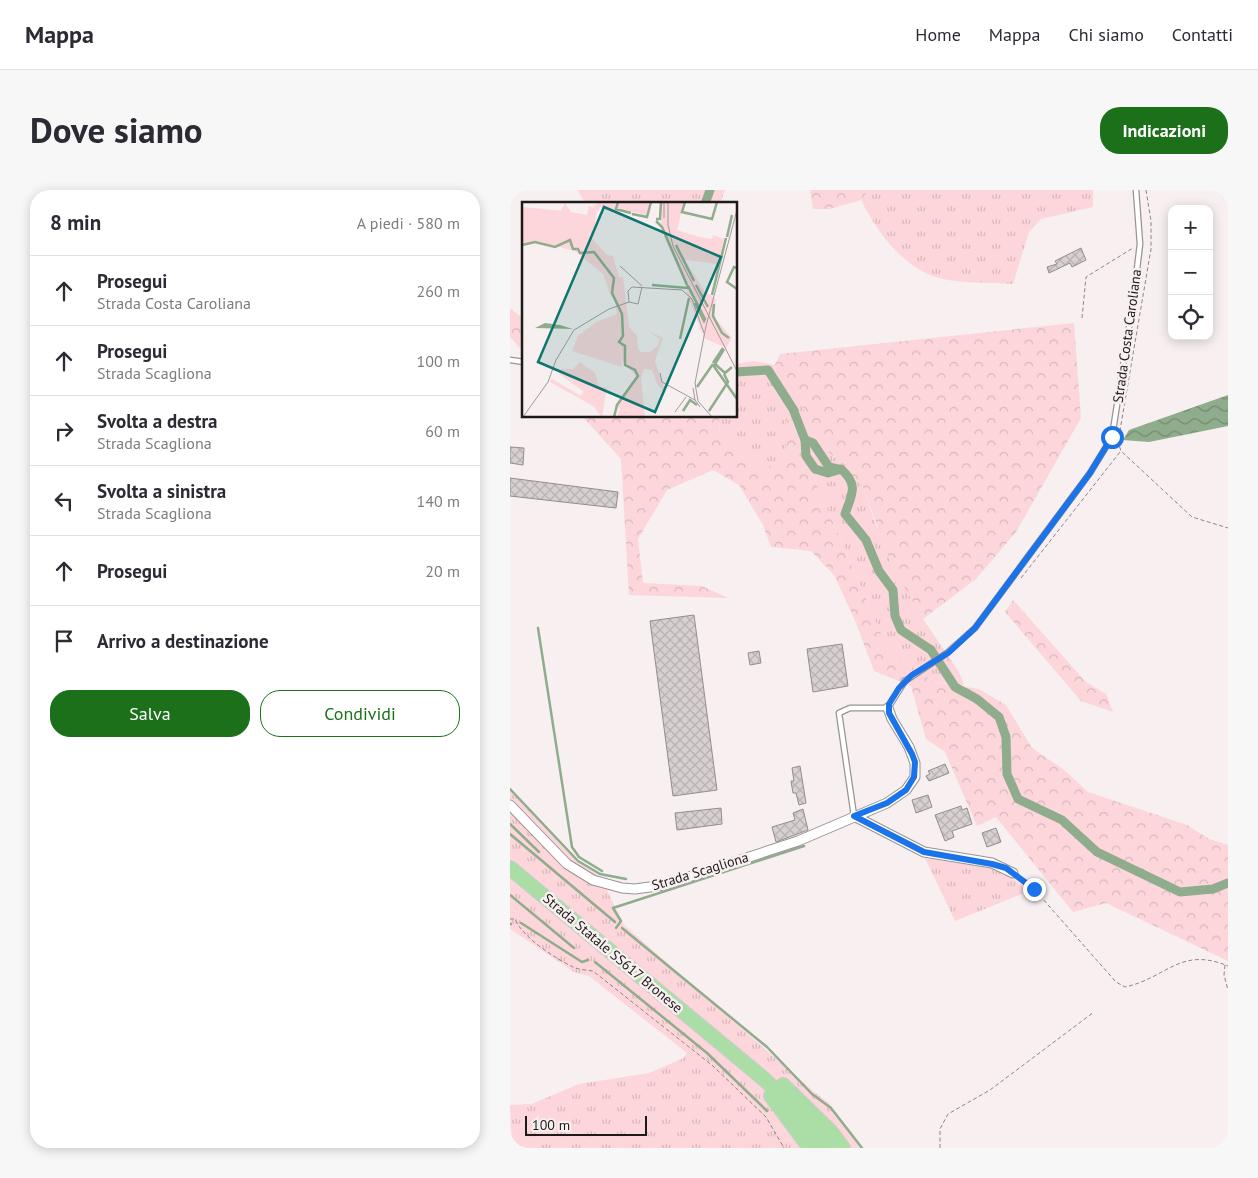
<!DOCTYPE html>
<html lang="it">
<meta charset="utf-8">
<style>
body{margin:0;font-family:"PT Sans",sans-serif;background:#f7f7f7;color:#2b2b33}
.controls{position:absolute;right:15px;top:15px;display:grid;overflow:hidden;border-radius:10px;box-shadow:0 2px 12px #0003}
.controls button{width:45px;height:45px;display:grid;place-items:center;padding:0;border:0;border-bottom:1px solid #e1e1e2;background:#fff;color:#2b2b33;font:25px sans-serif}
.scale{position:absolute;left:15px;bottom:12px;width:122px;box-sizing:border-box;padding-left:5px;border:2px solid #1d1a1a;border-top:0;font-size:14px;line-height:18px;white-space:nowrap;color:#1d1a1a;-webkit-text-stroke:4px #f7eff0;paint-order:stroke}
.stop{position:absolute;width:15px;height:15px;margin:-11px;border:4px solid #1a73e8;border-radius:50%;background:#fff}
.stop.end{background:#1a73e8;border-color:#fff;box-shadow:0 1px 5px #0008}
.list{margin:0;padding:0;list-style:none}
h2{display:flex;justify-content:space-between;align-items:center;height:65px;margin:0;padding:0 20px;font-size:21px}
h2 small{font-size:16px;font-weight:400;color:#7c7c81}
.list li{display:grid;grid-template-columns:32px 1fr auto;gap:15px;align-items:center;box-sizing:border-box;height:70px;padding:0 20px;border-top:1px solid #e1e1e2}
.list b{display:block;font-size:19px;white-space:nowrap}
.list p{margin:0;font-size:16px;white-space:nowrap;color:#7c7c81}
.list em{font-size:16px;font-style:normal;color:#7c7c81}
.actions{display:flex;gap:10px;padding:15px 20px}
.actions a{flex:1;padding:11px 0;border:1px solid #1b7019;border-radius:20px;text-align:center;font-size:18px;color:#1b7019}
.actions .main{background:#1b7019;color:#fff}
.icon{flex:none;width:28px;height:28px;fill:none;stroke:currentColor;stroke-width:2;stroke-linecap:round;stroke-linejoin:round}
.map{position:relative;flex:none;width:718px;height:958px;overflow:hidden;border-radius:20px}
header{display:flex;align-items:center;gap:30px;box-sizing:border-box;height:70px;padding:0 25px;background:#fff;border-bottom:1px solid #e1e1e2}
header strong{font-size:24px}
nav{display:flex;gap:28px;margin-inline-start:auto;font-size:18px}
.intro{display:flex;align-items:center;justify-content:space-between;box-sizing:border-box;height:120px;padding:0 30px}
h1{margin:0;font-size:35px}
.button{padding:12px 22px;border-radius:20px;background:#1b7019;color:#fff;font-size:18px;font-weight:700}
main{display:flex;gap:30px;padding:0 30px}
aside{flex:1;background:#fff;border-radius:20px;box-shadow:0 2px 12px #0003}
.map>svg:first-child{display:block}
</style>
<header>
<strong>Mappa</strong>
<nav><a>Home</a><a>Mappa</a><a>Chi siamo</a><a>Contatti</a></nav>
</header>
<div class="intro"><h1>Dove siamo</h1><a class="button">Indicazioni</a></div>
<main>
<aside>
<h2>8 min<small>A piedi · 580 m</small></h2>
<ul class="list">
<li><svg class="icon" aria-label="ahead" viewBox="0 0 24 24"><path d="M12 20V5M6 11l6-6 6 6"/></svg><div><b>Prosegui</b><p>Strada Costa Caroliana</p></div><em>260 m</em></li>
<li><svg class="icon" aria-label="ahead" viewBox="0 0 24 24"><path d="M12 20V5M6 11l6-6 6 6"/></svg><div><b>Prosegui</b><p>Strada Scagliona</p></div><em>100 m</em></li>
<li><svg class="icon" aria-label="right" viewBox="0 0 24 24"><path d="M7 20v-9h11M14 6l5 5-5 5"/></svg><div><b>Svolta a destra</b><p>Strada Scagliona</p></div><em>60 m</em></li>
<li><svg class="icon" aria-label="left" viewBox="0 0 24 24"><path d="M17 20v-9H6M10 6l-5 5 5 5"/></svg><div><b>Svolta a sinistra</b><p>Strada Scagliona</p></div><em>140 m</em></li>
<li><svg class="icon" aria-label="ahead" viewBox="0 0 24 24"><path d="M12 20V5M6 11l6-6 6 6"/></svg><div><b>Prosegui</b></div><em>20 m</em></li>
<li><svg class="icon" aria-label="arrive" viewBox="0 0 24 24"><path d="M6 21V4h12l-3 4 3 4H6"/></svg><div><b>Arrivo a destinazione</b></div></li>
</ul>
<div class="actions"><a class="main">Salva</a><a>Condividi</a></div>
</aside>
<div class="map">
<svg width="718" height="958" viewBox="0 0 718 958">
<defs>
<pattern id="grass-tufts" width="24" height="20" patternUnits="userSpaceOnUse" patternTransform="scale(1.25)"><rect width="24" height="20" fill="#fcd6da"/><path d="M3 7l-1-3M5 7V3M7 7l1-3M15 17l-1-3M17 17v-4M19 17l1-3" fill="none" stroke="#d8b7ba"/></pattern>
<pattern id="forest-crowns" width="20" height="18" patternUnits="userSpaceOnUse" patternTransform="scale(1.25)"><rect width="20" height="18" fill="#fcd6da"/><path d="M2 6a3 3 0 1 1 6 0M12 15a3 3 0 1 1 6 0" fill="none" stroke="#d8b7ba"/></pattern>
<pattern id="water-waves" width="16" height="10" patternUnits="userSpaceOnUse" patternTransform="scale(1.25)"><rect width="16" height="10" fill="#8fac8c"/><path d="M0 5q4-4 8 0t8 0" fill="none" stroke="#748b72"/></pattern>
<pattern id="building-cross-hatch" width="8" height="8" patternUnits="userSpaceOnUse" patternTransform="scale(1.25)"><rect width="8" height="8" fill="#d7d0d0"/><path d="M0 0l8 8M0 8l8-8" fill="none" stroke="#b8b2b2"/></pattern>
</defs>
<rect width="100%" height="100%" fill="#f7eff0"/>
<g fill="url(#grass-tufts)">
<path d="M68 0H215L210 14H75Z"/>
<path d="M359 0H583V17L531 29 519 42 503 94C479 92 452 94 429 88 393 78 367 42 351 10Z"/>
<path d="M243 171 265 175 283 196 312 257 328 270 353 297 365 333 401 406 413 429 449 482 454 495 424 492 378 460 308 297 282 229 276 231V267L255 280 210 247 209 226H226V174Z"/>
<path d="M0 599 66 671 91 687 113 734 303 901 319 913 350 958H2L0 915 22 914 69 894 139 883 172 869 177 863 79 786 64 782 0 739Z"/>
<path d="M415 668 473 676 493 681 519 701 445 731Z"/>
</g>
<g fill="url(#forest-crowns)">
<path d="M300 0H359L351 10 320 19H303Z"/>
<path d="M0 118 14 129V162L0 147Z"/>
<path d="M564 133 571 228 506 342 466 389 413 429 381 374 353 297 328 270 312 257 283 196 265 175 270 164Z"/>
<path d="M72 226H209L210 247 255 279 276 267V231L282 229 308 297 378 460 424 492 469 499 496 515 522 558 553 579 578 602 677 635 699 649 718 655V771L596 713 563 722 486 627 467 636 435 562 416 549 401 496 364 481 344 428 324 385 301 361 261 357 253 335 229 295 203 280 157 300 128 349 133 393 192 396 218 408 119 405 111 269Z"/>
<path d="M503 410 576 492 596 504 603 522 571 511 495 422Z"/>
</g>
<path fill="url(#water-waves)" d="M718 205V236L639 252 613 250 619 240Z"/>
<g fill="none" stroke-linecap="round" stroke-linejoin="round">
<g stroke="#8fac8c" stroke-width="2.5">
<path d="M28 438 62 657 69 667 92 681"/>
<path d="M0 599 68 671 90 684 116 689"/>
<path d="M0 634 29 662"/>
<path d="M0 644 105 732"/>
<path d="M0 705 64 758"/>
<path d="M11 733 72 772 78 770"/>
<path d="M0 734H1"/>
<path d="M106 738 111 731 103 718 294 656"/>
<path d="M112 738 257 857 302 904 321 918 352 958"/>
<path d="M85 772 197 863 257 921"/>
</g>
<g stroke="#8fac8c" stroke-width="9">
<path d="M195 14 200 0"/>
<path d="M226 182 258 180 283 219 295 250 296 266 305 279 318 283 331 279C349 295 342 304 335 324L356 350 369 381 383 400 385 426 391 440 421 460 445 497 467 509 489 527 496 547 497 584 508 609 552 630 587 662 670 702 703 699 718 693"/>
<path d="M295 250 303 253 319 277 328 279"/>
</g>
</g>
<g fill="url(#building-cross-hatch)" stroke="#948d8e">
<path d="M571 58 576 70 562 77 560 73 539 83 537 77 547 74 545 71Z"/>
<path d="M0 257 14 258 13 275 0 273Z"/>
<path d="M0 288 108 302 106 318 0 306Z"/>
<path d="M184 425 207 600 163 606 140 431Z"/>
<path d="M332 454 338 496 303 502 297 459Z"/>
<path d="M249 461 251 473 240 475 238 463Z"/>
<path d="M435 574 439 583 419 591 416 586 420 584 418 581Z"/>
<path d="M290 576 296 613 289 615 286 603H283L281 591H284L282 578Z"/>
<path d="M418 605 422 617 406 623 402 610Z"/>
<path d="M451 616 452 620 457 618 462 634 442 641 444 647 435 651 425 625Z"/>
<path d="M211 618 212 634 167 640 165 623Z"/>
<path d="M293 619 298 640 266 652 262 637 285 630 283 623Z"/>
<path d="M486 638 491 652 477 657 472 643Z"/>
</g>
<g fill="none" stroke-linecap="round" stroke-linejoin="round">
<defs>
<g id="service">
<path d="M0 170 14 172"/>
<path d="M344 626 329 523 340 518H378L395 491 437 463 465 438 580 283 602 247 623 112 630 54 626 0"/>
</g>
<g id="minor">
<path d="M0 615 57 674 83 690 112 698 125 699 154 695 288 651 377 613 396 600 405 587V573L399 557 382 529 378 518"/>
<path d="M344 626 414 662 482 673 503 683"/>
</g>
<g id="primary">
<path d="M0 678 254 889 287 921 316 958"/>
<path d="M273 895 321 942 333 958"/>
<path d="M261 906 300 958"/>
</g>
</defs>
<use href="#service" stroke="#9a9394" stroke-width="7"/>
<use href="#minor" stroke="#9a9394" stroke-width="11"/>
<use href="#primary" stroke="#cdcdcd" stroke-width="16"/>
<g stroke="#8c8687" stroke-width="1" stroke-dasharray="4 2.5" stroke-linecap="butt">
<path d="M636 0 641 31V59L608 252 611 261 682 327 718 338"/>
<path d="M572 128 576 87 623 58"/>
<path d="M511 388 610 262"/>
<path d="M510 688 524 699 606 792 615 797C657 788 670 756 718 776"/>
<path d="M0 729H5C13 748 45 768 63 777 69 780 77 780 83 781L203 876 256 927 274 958"/>
<path d="M715 775 714 785 718 800"/>
<path d="M430 958V939L438 924 480 900 584 822"/>
<path d="M717 958H718"/>
</g>
<use href="#service" stroke="#fff" stroke-width="4.5"/>
<use href="#minor" stroke="#fff" stroke-width="9"/>
<use href="#primary" stroke="#aadea6" stroke-width="14"/>
</g>
<g fill="none" stroke-linecap="round" stroke-linejoin="round">
<path stroke="#1a73e8" stroke-width="6" d="M524 699 496 678 482 674 414 662 344 626 377 613 396 600 404 587 405 572 402 564 379 523V514L389 498 402 485 438 463 465 438 580 283 602 247"/>
</g>
<g text-anchor="middle" dominant-baseline="central" stroke-width="5" stroke-linejoin="round" paint-order="stroke">
<g font-size="14" fill="#1d1a1a" stroke="#f7eff0">
<text transform="translate(617 146) rotate(-82)">Strada Costa Caroliana</text>
<text transform="translate(190 681) rotate(-17)">Strada Scagliona</text>
<text transform="translate(103 763) rotate(40)">Strada Statale SS617 Bronese</text>
</g>
</g>
<g transform="translate(12 12)">
<rect width="215" height="215" fill="#f7eff0"/>
<path d="M77 0H128L125 14ZM140 0H162L155 28 177 35 190 37 191 33 202 37 196 62 163 58 183 90 194 97 191 114 210 136 204 146 182 136 165 92V83L144 40 139 22ZM43 1 49 10 65 13 67 4 75 7 71 35 66 31 70 23 62 29 40 21 39 9ZM93 98 103 109V153L111 147 116 155 115 174 119 176 123 215H95L98 207 94 202 114 174 100 159ZM58 160 73 171 77 184 61 189 37 172 39 167H51Z" fill="#fcd6da"/>
<path d="M77 1 93 3 112 12 78 5 76 10 71 4ZM0 5 42 9 44 10 40 21 62 29 63 20 68 19 70 23 66 32 85 53 91 54 97 75H101L107 125 115 134 116 146 119 150H128L136 144 138 137 126 129 141 136 133 159 144 192 135 182 130 168 122 167 119 176 115 174 116 155 111 147 103 153V109L88 92 81 72 53 49 13 39 0 42ZM95 112 100 165 50 149 56 134 74 120ZM30 177 59 194 61 189 77 184 85 186 80 215 71 204 28 180Z" fill="#fcd6da"/>
<path d="M23 121 38 123 51 127 13 126Z" fill="#8fac8c"/>
<path fill="none" stroke="#8fac8c" stroke-width="2.5" d="M96 0 94 7 109 11M163 0 160 10 190 17 195 0M110 12 125 15 129 0M134 17H138L139 0M134 19 140 25 165 83M205 35 210 13M0 43 13 40 33 45 48 38 51 47H56L58 51 72 50 92 76 90 91 100 112 101 134 97 140 103 144V163L113 168 116 174 95 203 92 215M154 43 172 79M215 66 212 65 205 80 215 87M130 83 165 86 166 83M174 83 186 105M166 84 183 117 182 119 173 101M190 93 204 36M192 102 191 114 200 131 207 136M158 137 167 96M202 147 193 162 203 171 210 165M191 161 201 146M191 163 215 197M175 185 191 162M161 209 168 198 175 203M187 209 206 180 202 172"/>
<path fill="none" stroke="#a09a9a" stroke-width="1" d="M142 0V16M146 0V23L151 44 215 169M98 64 120 84M107 100 106 89 110 85 160 88 170 97 182 131M107 100 116 102 120 85M138 171 140 180 173 198M171 186 173 198 178 205M153 210 164 195M1 215 26 180 34 158 52 128 87 107 107 100M190 215 176 199 173 181 184 124 215 8"/>
<path fill="#0f766e" fill-opacity="0.15" stroke="#0f766e" stroke-width="2.5" d="M82 5 199 55 133 210 16 160Z"/>
<rect width="215" height="215" fill="none" stroke="#1d1a1a" stroke-width="2.5"/>
</g>
</svg>
<div class="controls">
<button>+</button>
<button>−</button>
<button><svg class="icon" aria-label="locate" viewBox="0 0 24 24"><circle cx="12" cy="12" r="6"/><path d="M12 2v4M12 18v4M2 12h4M18 12h4"/></svg></button>
</div>
<div class="scale">100 m</div>
<div class="stop" style="left:602px;top:247px"></div>
<div class="stop end" style="left:524px;top:699px"></div>
</div>
</main>
